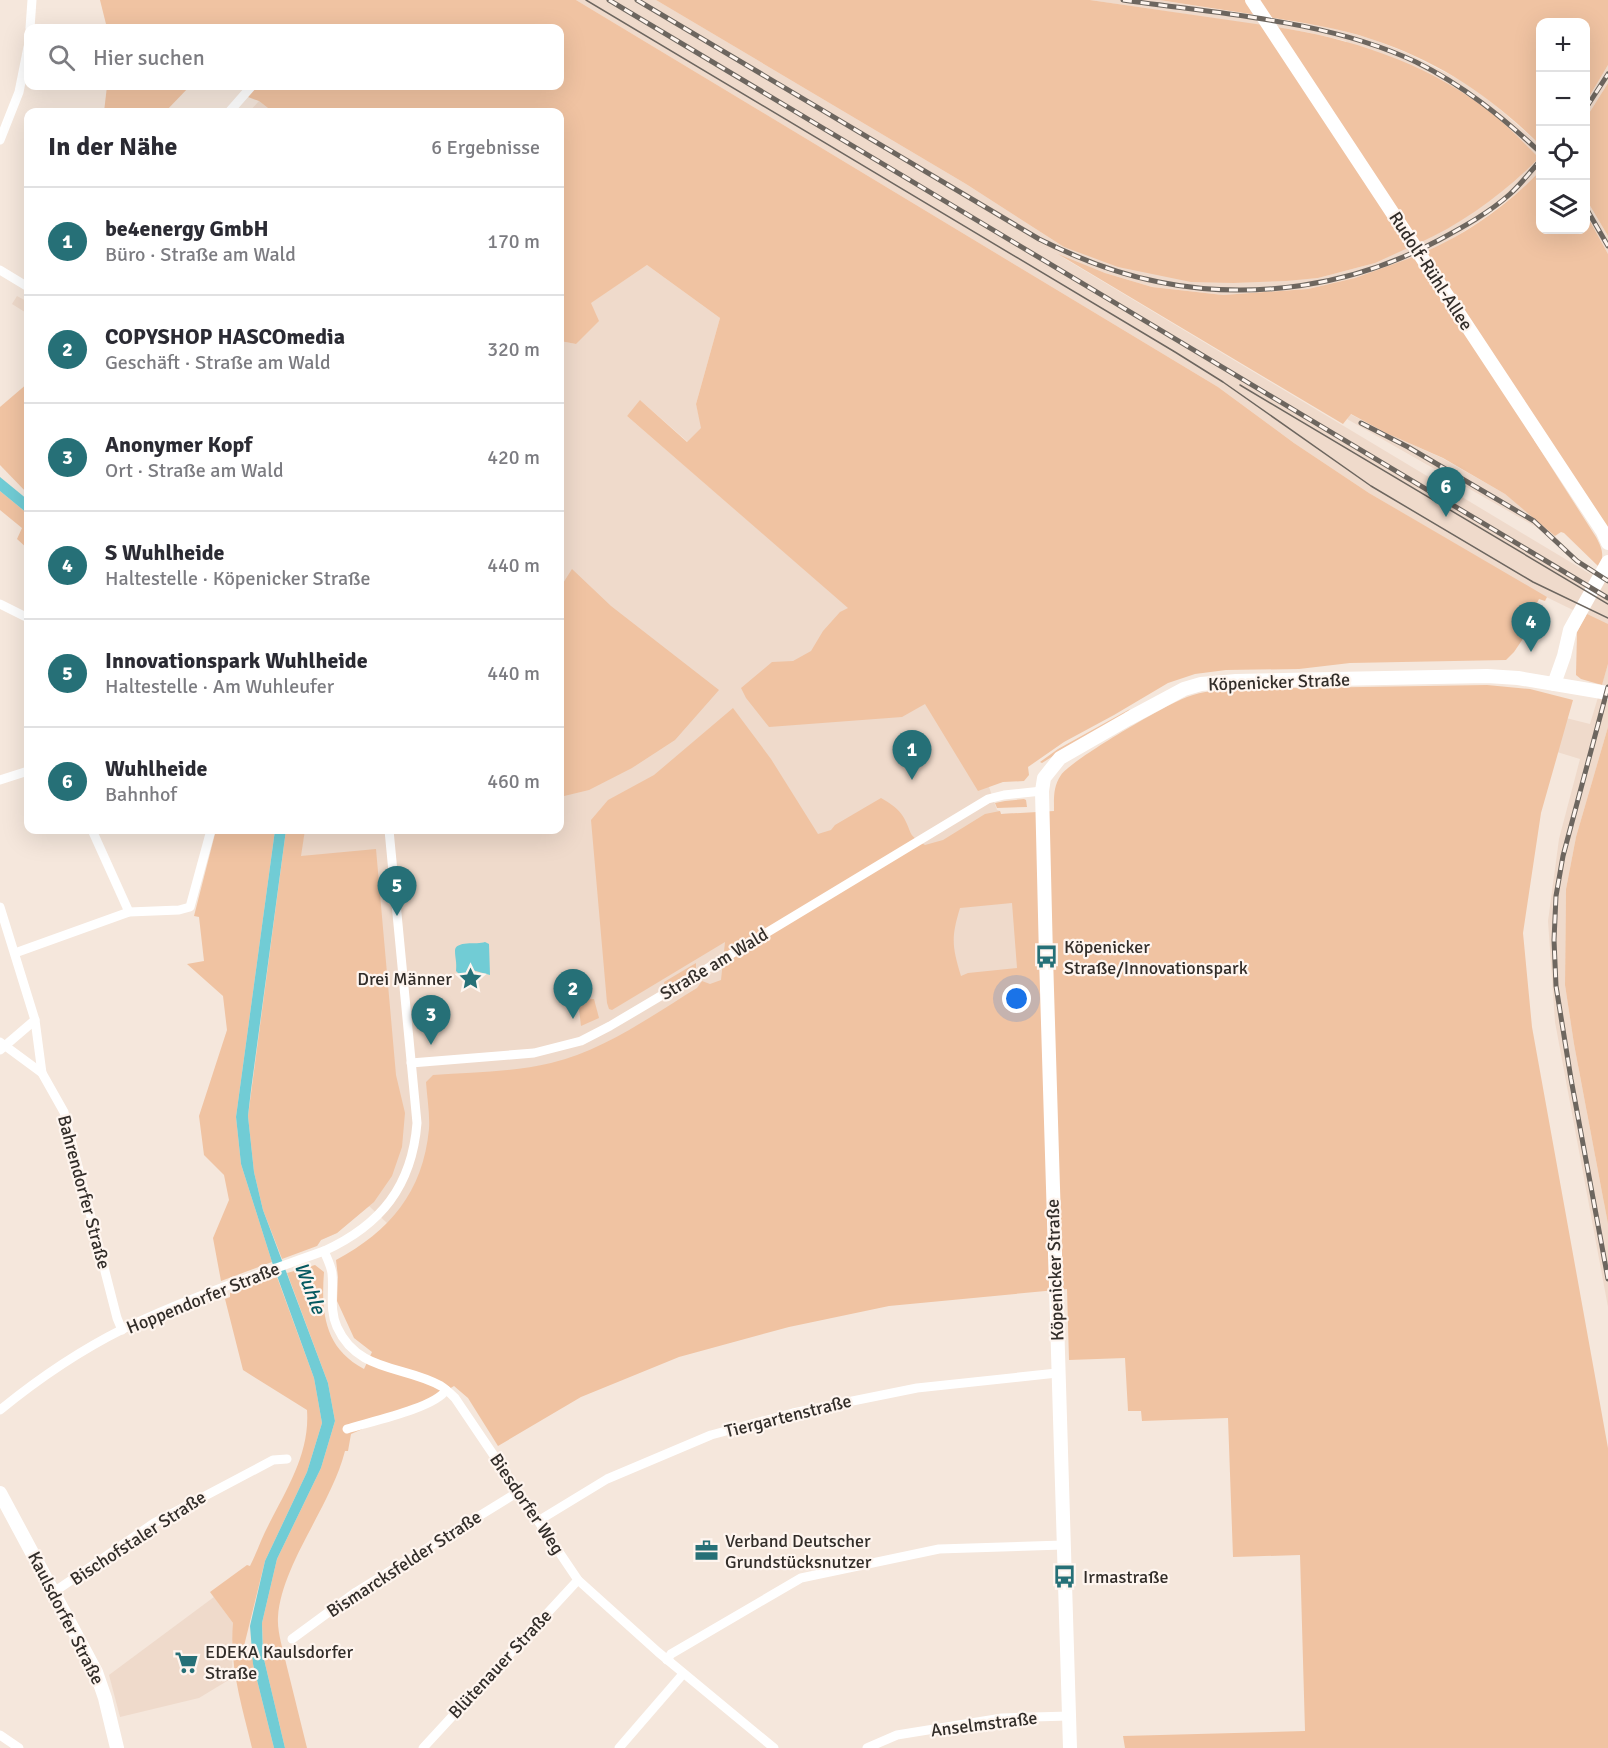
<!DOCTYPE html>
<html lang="de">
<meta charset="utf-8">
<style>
body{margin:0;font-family:Signika,sans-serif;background:#f7f7f7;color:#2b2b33}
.controls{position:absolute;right:18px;top:18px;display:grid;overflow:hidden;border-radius:12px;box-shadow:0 6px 24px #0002}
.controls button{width:54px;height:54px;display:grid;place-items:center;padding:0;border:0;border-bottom:2px solid #e1e1e2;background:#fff;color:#2b2b33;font:30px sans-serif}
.you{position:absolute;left:1017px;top:999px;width:21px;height:21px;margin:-15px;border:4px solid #fff;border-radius:50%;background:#1a73e8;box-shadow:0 0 0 9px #1a73e833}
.badge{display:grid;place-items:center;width:39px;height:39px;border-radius:50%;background:#267077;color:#fff;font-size:20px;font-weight:700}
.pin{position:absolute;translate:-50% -50px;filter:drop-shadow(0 2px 3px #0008)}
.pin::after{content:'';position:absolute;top:32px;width:21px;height:18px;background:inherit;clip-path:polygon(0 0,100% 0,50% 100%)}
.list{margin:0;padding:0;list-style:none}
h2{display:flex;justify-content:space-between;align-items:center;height:78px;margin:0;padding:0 24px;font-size:26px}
h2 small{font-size:20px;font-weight:400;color:#7c7c81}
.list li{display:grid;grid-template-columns:39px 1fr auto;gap:18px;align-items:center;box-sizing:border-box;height:108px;padding:0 24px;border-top:2px solid #e1e1e2}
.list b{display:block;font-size:22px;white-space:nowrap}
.list p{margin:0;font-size:20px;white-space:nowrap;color:#7c7c81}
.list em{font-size:20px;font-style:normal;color:#7c7c81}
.icon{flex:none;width:33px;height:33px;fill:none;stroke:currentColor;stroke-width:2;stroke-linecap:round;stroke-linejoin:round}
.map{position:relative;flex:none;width:1608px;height:1748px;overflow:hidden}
.search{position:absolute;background:#fff;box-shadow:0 6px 24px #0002;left:24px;top:24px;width:540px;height:66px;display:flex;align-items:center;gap:15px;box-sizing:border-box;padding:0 21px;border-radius:12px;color:#7c7c81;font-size:22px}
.panel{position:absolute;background:#fff;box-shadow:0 6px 24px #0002;left:24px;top:108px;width:540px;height:726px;border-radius:12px}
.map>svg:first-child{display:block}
</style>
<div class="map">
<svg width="1608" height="1748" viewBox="0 0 1608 1748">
<rect width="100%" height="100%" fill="#f5e7dc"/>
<g fill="#efdacb">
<path d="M576 0H656L966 184 1064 247 1234 283 1318 278 1375 263 1346 41 1306 32 1090 0H1159L1333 28 1372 39 1407 53 1468 84 1494 104 1540 145V171L1522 190 1480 221 1447 242 1399 264 1355 278 1308 289 1223 295 1152 287 1105 273 1062 257 1597 578 1571 559 1545 532 1347 419 1350 414 1386 433 1442 458 1505 494 1540 522 1577 558 1608 578V627L1538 593 1369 493 1294 443 1218 387Z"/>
<path d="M1608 65V83L1586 118V102Z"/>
<path d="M259 101 273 112H249Z"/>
<path d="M1586 199 1608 236V254L1586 214Z"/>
<path d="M647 265 720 318 696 404 702 428 688 442 641 401 627 416 939 686 988 784 997 810 1000 811 1001 814 1013 813 1021 974 476 1125 388 1224 369 1206 337 1233 321 1240 317 1246 300 856 305 830H560V341L576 344 590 303Z"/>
<path d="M17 296 28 302V314L12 304Z"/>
<path d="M1608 664V727L1576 837 1566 889 1565 985 1574 1044 1608 1224V1307L1555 1022 1548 921 1559 839 1580 759 1557 752 1566 718 1590 724Z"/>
<path d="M214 1597 233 1623 232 1678 199 1698 120 1717 109 1675Z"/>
</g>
<g fill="#f0c3a2" fill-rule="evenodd">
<path d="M100 0H576L1218 387 1294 443 1369 493 1547 597 1545 601 1539 599 1536 605 1541 608 1539 611 1541 612 1514 652 1506 660 1350 663 1299 669 1226 670 1195 674 1168 683 1114 715 1064 742 1028 767 1029 775 1024 781 1003 782 978 791 925 704 902 717 769 727 746 698 741 688 772 662 793 661 811 651 823 631 840 612 848 608 627 416 640 400 687 442 701 428 696 404 720 318 647 265 591 303 599 321 576 344 560 341V112H273L259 101 240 94 248 86H560V28H107Z"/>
<path d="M656 0H1090L1263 25 1410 247 1375 263 1318 278 1286 281 1234 283 1191 282 1118 267 1064 247 966 184Z"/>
<path d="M1159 0H1247L1257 15Z"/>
<path d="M1257 0H1608V65L1586 102V22H1540V145C1492 97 1437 60 1371 39 1338 28 1303 23 1268 17Z"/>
<path d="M1276 27C1349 38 1424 62 1485 108 1504 122 1522 141 1539 158 1504 193 1464 223 1419 243Z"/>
<path d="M1608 83V236L1586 199V118Z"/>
<path d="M107 86H190L165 112H104Z"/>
<path d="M1540 171V230H1586V214L1608 254V531L1425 252C1468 233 1508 205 1540 171Z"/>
<path d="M1058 254 1105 273 1152 287 1223 295 1308 289 1355 278 1416 256 1536 436 1534 440 1596 537C1602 548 1605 556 1599 567L1564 533 1561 532 1555 536 1505 494 1443 458 1386 433 1351 414 1343 424Z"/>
<path d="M28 383V494L0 465V407Z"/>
<path d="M0 491 28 514V549L17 539 22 528 0 510Z"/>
<path d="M572 569 611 606 719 690 675 740 632 768 589 790 560 797V588Z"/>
<path d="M1587 614 1608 624V664L1602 685 1581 679 1576 675 1577 632Z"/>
<path d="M1487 685 1530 689 1573 700 1541 813 1523 933 1532 1027 1608 1448V1748H1125L1123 1736 1305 1731 1300 1555 1233 1557 1228 1418 1142 1421 1141 1411H1128L1125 1358 1069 1360 1067 1289 889 1306 789 1327 679 1357 581 1397 498 1446 468 1398 454 1386 434 1398 351 1434 348 1451H345C331 1506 282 1563 278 1617 277 1632 283 1649 286 1663 293 1691 300 1720 307 1748H285L263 1655 253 1664 274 1748H252C242 1706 229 1666 233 1623L210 1592 247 1565 250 1566C257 1552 262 1537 269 1524 288 1487 310 1452 307 1410L243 1370 225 1299 230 1297V1293L277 1277 314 1378 322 1423 307 1472 265 1561 243 1650V1656L263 1647 262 1623 277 1559 321 1468 335 1421 328 1383 287 1273 315 1265 324 1272C321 1312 324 1348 364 1369L372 1352 354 1338 337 1301 338 1277 336 1260C390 1231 423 1192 429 1129 430 1114 427 1097 426 1082L433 1075C472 1072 513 1072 551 1063 605 1050 651 1016 697 988L702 981 710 984 721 980 725 942 612 1010 609 1009 607 1003 591 820 608 800 654 775 733 708 771 759 818 834 831 830 835 825 881 798C890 803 899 809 904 818 913 835 907 834 925 845L943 840 985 814 1000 811 1001 814 1054 811C1054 798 1053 787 1061 775 1071 760 1167 704 1187 697 1203 691 1220 690 1237 689ZM1012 903 1017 968 968 973 961 976C952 946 951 938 960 908Z"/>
<path d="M1130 709 1125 715 1082 738 1042 763 1040 762 1058 749Z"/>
<path d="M1608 727V1224L1574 1044 1565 985 1566 889 1576 837Z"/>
<path d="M1024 799 1026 800 1027 807 997 808 995 803 1005 801Z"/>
<path d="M216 830H275L236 1117 241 1164 272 1262 221 1281 213 1238 229 1200 224 1175 204 1155 199 1116 227 1030 223 996 187 964 204 961 199 917 194 916Z"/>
<path d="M286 830H305L301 856 376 849 396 1075 405 1113 402 1147 392 1176 374 1202 337 1233 321 1240 317 1246 282 1259 263 1210 254 1172 248 1116Z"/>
<path d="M696 963V969L665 987 664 982Z"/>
<path d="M594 999 599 1018 581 1026 578 1000Z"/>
</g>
<g fill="#71ccd5">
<path d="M0 477 28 500V514L0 491Z"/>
<path d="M275 830H286L251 1090 248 1116 254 1172 263 1210 328 1383 335 1421 321 1468 277 1559 262 1623 263 1655 285 1748H274L253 1664 250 1626 265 1561 307 1472 322 1423 314 1378 272 1262 241 1164 236 1117Z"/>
<path d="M485 942 489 944 490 975 472 970 465 976 460 975 456 971C457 962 455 958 455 951 455 940 477 945 485 942Z"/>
</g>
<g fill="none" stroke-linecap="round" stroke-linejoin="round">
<g stroke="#fff" stroke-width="9">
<path d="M30 28 32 0"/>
<path d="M229 112 251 87"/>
<path d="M0 140 19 92 28 47"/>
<path d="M0 270 28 287"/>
<path d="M0 604 28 618"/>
<path d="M0 780 28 771"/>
<path d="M92 830 129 912"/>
<path d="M0 907 35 1020 42 1073"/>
<path d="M15 953 129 912 179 910 190 907 211 830"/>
<path d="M0 1042 42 1073 64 1112 117 1318 122 1330"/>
<path d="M0 1050 35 1020"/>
<path d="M411 1063 534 1053 581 1041 610 1026 723 959 988 799 1004 795 1042 791"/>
<path d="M324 1251C327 1258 331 1266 332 1273 334 1292 329 1309 337 1327 358 1373 404 1365 441 1386 446 1389 451 1394 455 1398L578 1580 658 1652 774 1748"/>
<path d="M0 1410C38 1379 79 1351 123 1329 187 1298 257 1275 324 1251 381 1225 412 1186 417 1123L389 830"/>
<path d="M347 1429C369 1422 435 1408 446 1390"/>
<path d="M538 1521 607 1479 711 1435 793 1413 917 1388 1057 1373"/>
<path d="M54 1592 154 1523 273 1460 287 1459"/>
<path d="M292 1639 356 1592 518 1492"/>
<path d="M667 1660 671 1654 801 1578 939 1549 1063 1545"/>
<path d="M0 1735 19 1748"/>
<path d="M423 1748 578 1580"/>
<path d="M619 1748 683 1674"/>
<path d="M867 1748 897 1735 1002 1718 1069 1716"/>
</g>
<g stroke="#fff" stroke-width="14">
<path d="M1252 0 1603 532 1608 543"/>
<path d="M1554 684 1564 656 1570 630 1608 562"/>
<path d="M0 1493 96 1672 105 1698 117 1748"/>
<path d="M1070 1748 1046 957 1042 791 1044 778 1060 758 1128 719 1184 689 1201 684 1236 681 1487 676 1518 678 1608 693"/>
</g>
<g stroke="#6d665f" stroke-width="1.5">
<path d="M586 0 1175 352 1223 382 1371 486 1533 582 1608 618"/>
<path d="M1240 385 1608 604"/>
</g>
<defs>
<g id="rail">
<path d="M609 0 1608 598"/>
<path d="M637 0 1039 239C1077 258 1117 274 1159 282 1253 301 1352 286 1437 241 1461 228 1489 213 1510 194 1521 184 1530 172 1540 161"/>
<path d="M1123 0C1220 14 1327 20 1416 62 1463 85 1502 117 1540 152"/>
<path d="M1586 108 1608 74"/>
<path d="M1586 208 1608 246"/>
<path d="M1361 423 1408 447 1534 521 1577 561 1608 581"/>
<path d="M1608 687 1563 856 1556 896 1554 940 1556 986 1571 1079 1608 1279"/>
</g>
</defs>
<use href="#rail" stroke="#6d665f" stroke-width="5"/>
<use href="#rail" stroke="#fef5ef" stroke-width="3" stroke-dasharray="9" stroke-linecap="butt"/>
</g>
<defs>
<symbol id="bus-bare" viewBox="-9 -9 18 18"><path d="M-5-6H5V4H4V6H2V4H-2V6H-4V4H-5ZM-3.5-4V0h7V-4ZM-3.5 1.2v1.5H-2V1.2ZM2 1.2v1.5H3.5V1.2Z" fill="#267077" stroke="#fef5ef" stroke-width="2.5" paint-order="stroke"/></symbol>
<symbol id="sight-bare" viewBox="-9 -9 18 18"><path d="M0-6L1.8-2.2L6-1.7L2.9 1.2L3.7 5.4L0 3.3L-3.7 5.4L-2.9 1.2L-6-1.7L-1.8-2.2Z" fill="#267077" stroke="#fef5ef" stroke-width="2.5" paint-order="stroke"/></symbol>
<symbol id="office-bare" viewBox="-9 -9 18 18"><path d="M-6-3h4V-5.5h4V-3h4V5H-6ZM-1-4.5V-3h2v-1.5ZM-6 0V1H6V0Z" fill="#267077" stroke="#fef5ef" stroke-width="2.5" paint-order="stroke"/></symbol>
<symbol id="supermarket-bare" viewBox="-9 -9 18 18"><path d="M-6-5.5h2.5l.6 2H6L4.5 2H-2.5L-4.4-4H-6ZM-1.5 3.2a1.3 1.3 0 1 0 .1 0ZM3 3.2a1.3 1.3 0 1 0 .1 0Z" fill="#267077" stroke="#fef5ef" stroke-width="2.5" paint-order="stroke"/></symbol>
</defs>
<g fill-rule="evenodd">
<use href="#bus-bare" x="1030" y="940" width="33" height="33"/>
<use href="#sight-bare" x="454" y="962" width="33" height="33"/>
<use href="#office-bare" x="690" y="1534" width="33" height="33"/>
<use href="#bus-bare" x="1048" y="1560" width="33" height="33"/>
<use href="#supermarket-bare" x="170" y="1646" width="33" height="33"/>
</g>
<g text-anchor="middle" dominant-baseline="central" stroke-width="4.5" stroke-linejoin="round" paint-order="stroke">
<g font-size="18" fill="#322d29" stroke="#fef5ef">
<text transform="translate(1431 271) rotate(57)">Rudolf-Rühl-Allee</text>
<text transform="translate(1279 682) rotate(-2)">Köpenicker Straße</text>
<text transform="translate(714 964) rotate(-31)">Straße am Wald</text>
<text transform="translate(84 1192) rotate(75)">Bahrendorfer Straße</text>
<text transform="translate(1055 1270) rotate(-92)">Köpenicker Straße</text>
<text transform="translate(203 1298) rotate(-22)">Hoppendorfer Straße</text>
<text transform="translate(788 1416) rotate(-14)">Tiergartenstraße</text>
<text transform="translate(527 1504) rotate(56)">Biesdorfer Weg</text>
<text transform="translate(138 1538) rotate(-33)">Bischofstaler Straße</text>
<text transform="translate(404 1564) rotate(-33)">Bismarcksfelder Straße</text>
<text transform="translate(66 1618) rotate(63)">Kaulsdorfer Straße</text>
<text transform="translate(500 1664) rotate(-47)">Blütenauer Straße</text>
<text transform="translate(984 1724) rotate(-7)">Anselmstraße</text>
</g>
<g font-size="18" fill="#322d29" stroke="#fef5ef" text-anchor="start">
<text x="1064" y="947">Köpenicker<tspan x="1064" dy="21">Straße/Innovationspark</tspan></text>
<text x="452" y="979" text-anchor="end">Drei Männer</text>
<text x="725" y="1541">Verband Deutscher<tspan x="725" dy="21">Grundstücksnutzer</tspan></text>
<text x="1083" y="1577">Irmastraße</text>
<text x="205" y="1652">EDEKA Kaulsdorfer<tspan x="205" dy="21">Straße</tspan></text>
</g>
<g font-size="20" font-style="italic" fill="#04585f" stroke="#fef5ef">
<text transform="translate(310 1288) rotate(69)">Wuhle</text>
</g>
</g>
</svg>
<div class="controls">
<button>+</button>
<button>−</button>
<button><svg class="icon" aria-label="locate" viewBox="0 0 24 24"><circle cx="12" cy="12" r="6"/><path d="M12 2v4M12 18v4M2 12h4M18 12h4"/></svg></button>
<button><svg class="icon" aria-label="layers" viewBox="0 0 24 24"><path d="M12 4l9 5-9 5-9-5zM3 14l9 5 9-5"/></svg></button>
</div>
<div class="you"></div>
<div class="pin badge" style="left:912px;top:780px">1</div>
<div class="pin badge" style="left:573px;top:1019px">2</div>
<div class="pin badge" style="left:431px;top:1045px">3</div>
<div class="pin badge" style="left:1531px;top:652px">4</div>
<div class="pin badge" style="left:397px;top:916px">5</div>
<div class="pin badge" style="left:1446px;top:517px">6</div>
<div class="search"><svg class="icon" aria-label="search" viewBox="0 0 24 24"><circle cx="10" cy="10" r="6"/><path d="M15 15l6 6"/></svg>Hier suchen</div>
<section class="panel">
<h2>In der Nähe<small>6 Ergebnisse</small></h2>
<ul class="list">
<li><span class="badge">1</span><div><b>be4energy GmbH</b><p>Büro · Straße am Wald</p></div><em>170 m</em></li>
<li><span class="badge">2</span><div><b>COPYSHOP HASCOmedia</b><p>Geschäft · Straße am Wald</p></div><em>320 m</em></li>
<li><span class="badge">3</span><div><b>Anonymer Kopf</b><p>Ort · Straße am Wald</p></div><em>420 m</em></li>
<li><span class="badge">4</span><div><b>S Wuhlheide</b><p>Haltestelle · Köpenicker Straße</p></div><em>440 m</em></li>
<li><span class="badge">5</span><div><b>Innovationspark Wuhlheide</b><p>Haltestelle · Am Wuhleufer</p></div><em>440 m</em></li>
<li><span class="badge">6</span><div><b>Wuhlheide</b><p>Bahnhof</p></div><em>460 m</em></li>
</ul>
</section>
</div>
